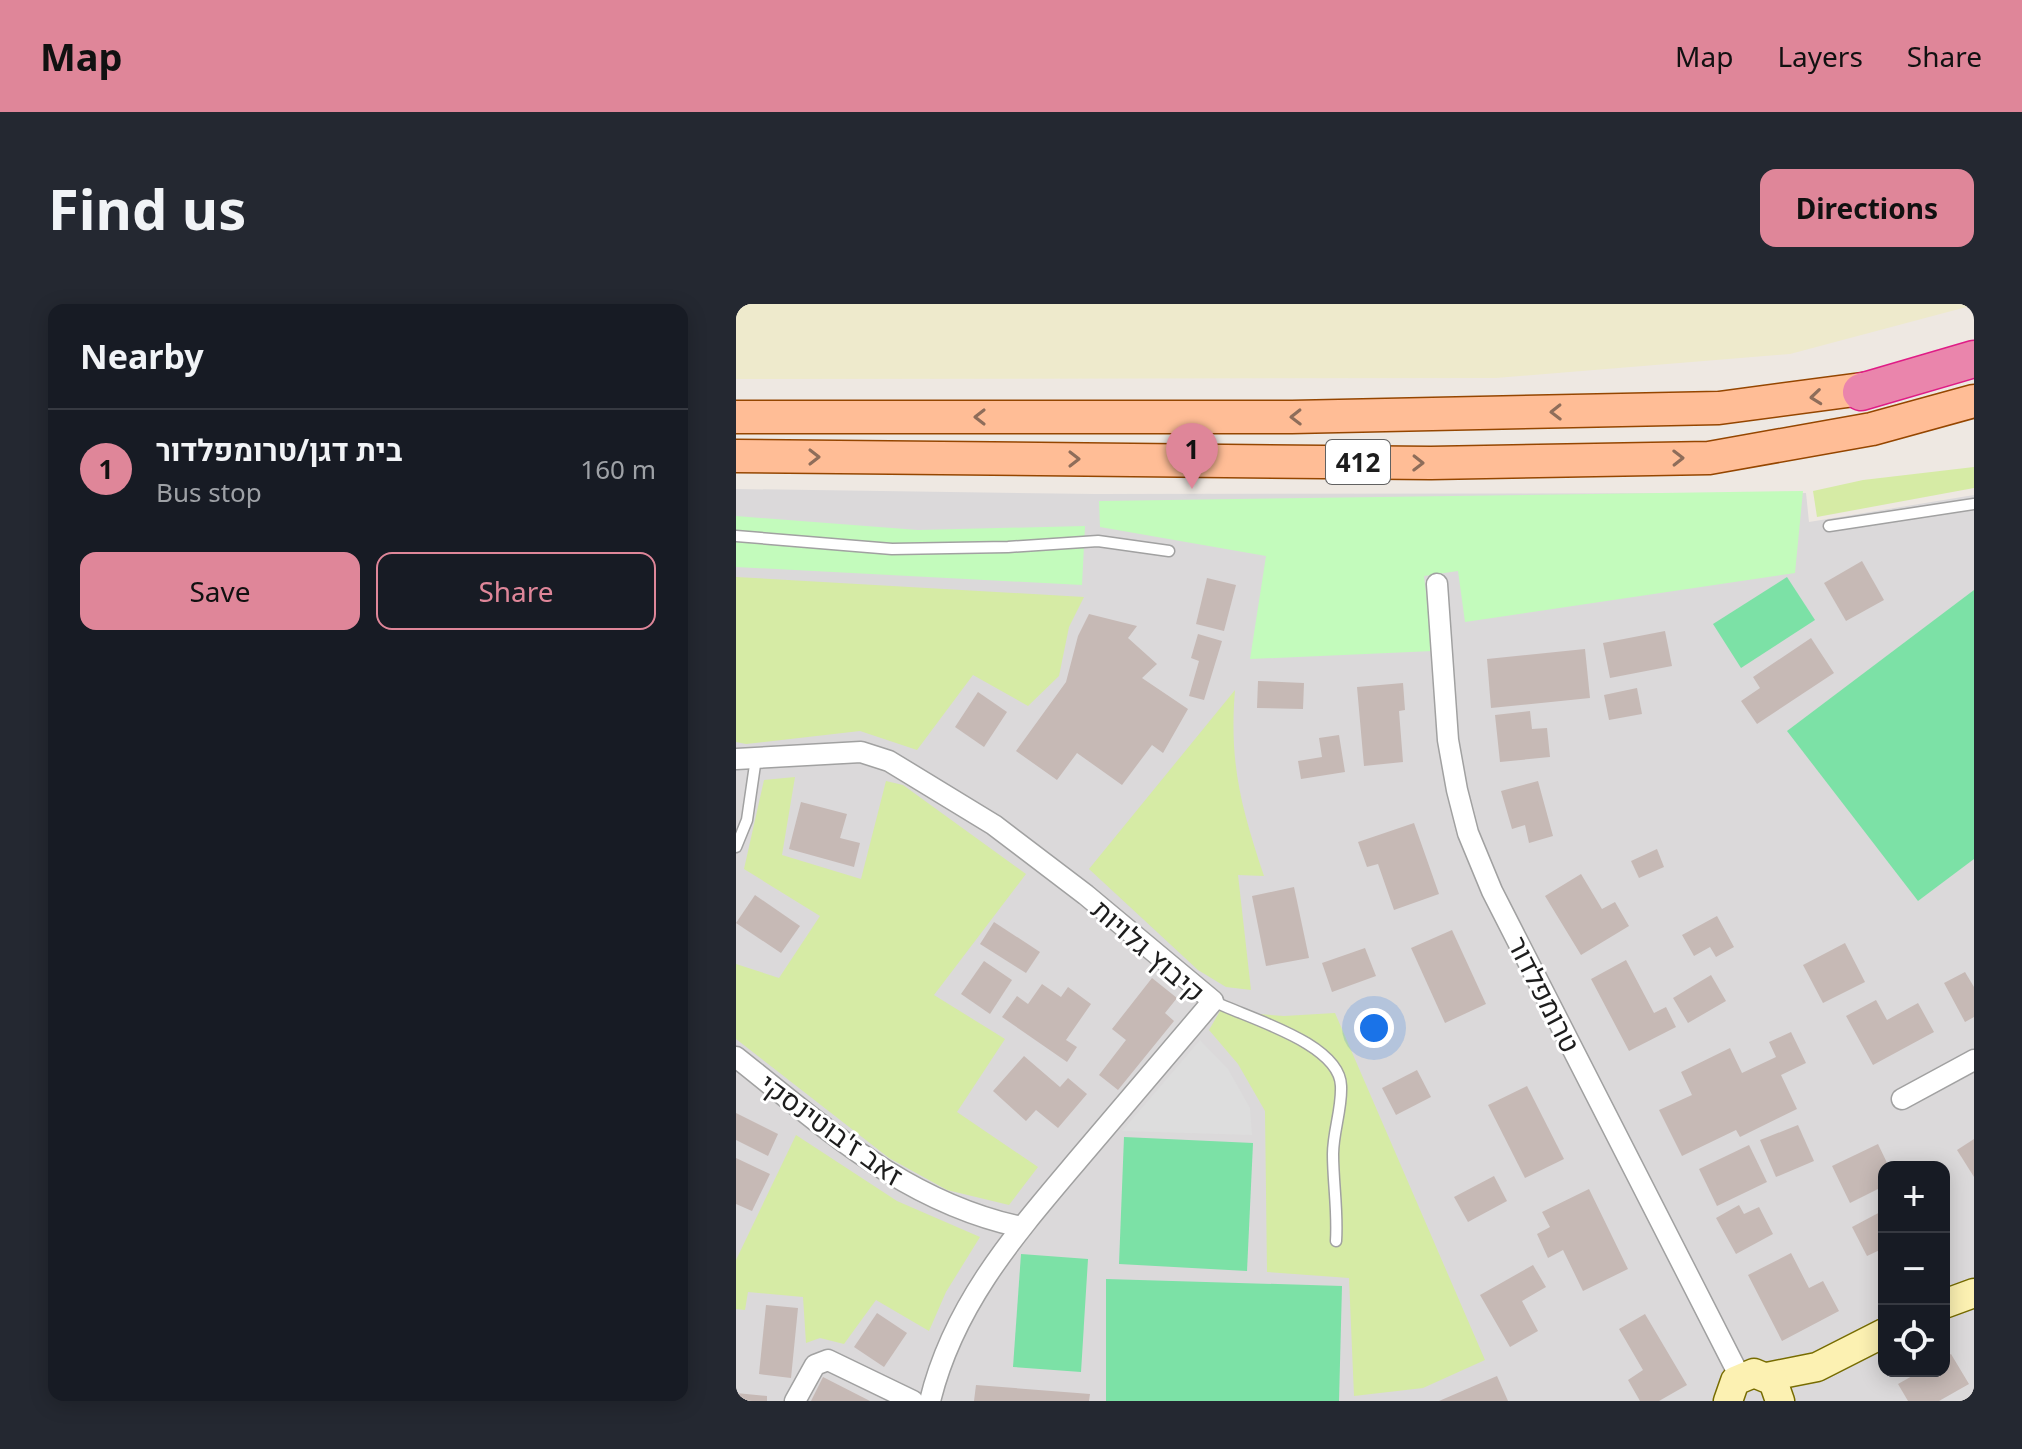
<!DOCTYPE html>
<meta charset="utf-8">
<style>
body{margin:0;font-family:"Noto Sans",Heebo,sans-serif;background:#242831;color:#f1f3f6}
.controls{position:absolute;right:24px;bottom:24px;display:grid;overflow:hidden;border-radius:16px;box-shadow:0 4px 20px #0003}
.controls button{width:72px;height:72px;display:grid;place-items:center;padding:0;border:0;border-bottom:2px solid #363941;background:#171b24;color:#f1f3f6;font:40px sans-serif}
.you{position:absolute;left:638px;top:724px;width:28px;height:28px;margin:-20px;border:6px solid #fff;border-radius:50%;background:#1a73e8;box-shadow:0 0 0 12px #1a73e833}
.badge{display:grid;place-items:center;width:52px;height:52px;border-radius:50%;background:#df8699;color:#111;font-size:26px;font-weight:700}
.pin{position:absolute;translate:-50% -66px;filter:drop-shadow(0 2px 4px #0008)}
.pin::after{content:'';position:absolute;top:42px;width:28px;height:24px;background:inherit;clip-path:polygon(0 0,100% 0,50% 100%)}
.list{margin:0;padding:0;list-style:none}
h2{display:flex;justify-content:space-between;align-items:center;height:104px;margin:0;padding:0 32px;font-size:34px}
h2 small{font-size:26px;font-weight:400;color:#9ea1a6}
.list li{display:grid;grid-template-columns:52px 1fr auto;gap:24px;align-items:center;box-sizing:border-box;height:120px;padding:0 32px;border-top:2px solid #363941}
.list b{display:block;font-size:30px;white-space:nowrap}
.list p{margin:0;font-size:26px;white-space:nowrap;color:#9ea1a6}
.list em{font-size:26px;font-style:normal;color:#9ea1a6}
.actions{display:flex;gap:16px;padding:24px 32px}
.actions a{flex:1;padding:18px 0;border:2px solid #df8699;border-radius:16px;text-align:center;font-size:28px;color:#df8699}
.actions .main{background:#df8699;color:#111}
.icon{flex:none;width:44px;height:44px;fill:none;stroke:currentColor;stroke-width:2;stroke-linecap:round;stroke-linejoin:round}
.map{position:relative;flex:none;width:1238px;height:1097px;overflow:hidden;border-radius:16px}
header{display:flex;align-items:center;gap:48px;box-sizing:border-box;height:112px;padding:0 40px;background:#df8699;color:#111}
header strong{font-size:38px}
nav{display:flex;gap:44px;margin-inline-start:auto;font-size:28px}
.intro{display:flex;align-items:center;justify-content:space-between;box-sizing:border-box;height:192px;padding:0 48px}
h1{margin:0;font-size:56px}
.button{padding:20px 36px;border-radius:16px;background:#df8699;color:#111;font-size:28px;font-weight:700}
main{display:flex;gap:48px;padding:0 48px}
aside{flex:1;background:#171b24;border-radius:16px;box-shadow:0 4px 20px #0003}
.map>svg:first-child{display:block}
</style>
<header>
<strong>Map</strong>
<nav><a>Map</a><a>Layers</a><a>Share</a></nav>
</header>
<div class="intro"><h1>Find us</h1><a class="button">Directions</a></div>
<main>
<aside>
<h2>Nearby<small></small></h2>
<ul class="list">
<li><span class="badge">1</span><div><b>בית דגן/טרומפלדור</b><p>Bus stop</p></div><em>160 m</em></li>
</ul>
<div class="actions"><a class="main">Save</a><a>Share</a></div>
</aside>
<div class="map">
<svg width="1238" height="1097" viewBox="0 0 1238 1097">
<rect width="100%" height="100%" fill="#eee8e2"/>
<path fill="#dbd9da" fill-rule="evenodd" d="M0 185 359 190 1070 189 1073 218 1238 191V1097H0ZM1148 863H1208V1067H1148Z"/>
<path fill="#eeeacc" d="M0 0H1238V1L1054 50 760 74 0 75Z"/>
<g fill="#d6eba5">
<path d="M1238 163V184L1081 213 1077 187 1127 176Z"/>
<path d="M0 273 348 293 333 323 323 372 292 402 237 371 181 446 124 427 10 440 0 438Z"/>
<path d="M499 386C493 459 505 503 528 572L502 571 515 686 490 683 462 666 353 565Z"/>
<path d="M59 473 46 551 125 575 150 477 167 481 290 570 198 691 269 735 221 808 302 863 273 901 211 886 153 854 0 735V660L43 674 84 612 8 565 28 476Z"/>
<path d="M484 707 548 712 599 709 749 1056 687 1084 618 1092 613 974 531 968 529 807 502 760 473 726Z"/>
<path d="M60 831 161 897 244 933 210 988 193 1027 140 996 108 1040 84 1034 70 1039 67 993 12 988 9 1006 0 1005V956Z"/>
</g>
<g fill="#c3fbbc">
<path d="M1067 187 1059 269 729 318 722 267 688 272 697 347 514 355 530 252 364 223 363 197Z"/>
<path d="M0 212 182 226 349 222 346 281 0 263Z"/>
</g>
<g fill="#7ce1a6">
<path d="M1051 273 1079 316 1005 364 977 320Z"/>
<path d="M1238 286V555L1182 597 1051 427Z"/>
<path d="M388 833 517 839 511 967 383 960Z"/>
<path d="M285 950 352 955 345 1068 277 1063Z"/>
<path d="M370 975 606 982 603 1097H370Z"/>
</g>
<path fill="#ddd" d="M464 736 492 765 514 804 516 831 386 827Z"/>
<g fill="#c6b9b5">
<path d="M1126 257 1148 296 1110 317 1088 279Z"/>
<path d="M471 274 500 281 488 327 460 320Z"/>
<path d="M353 310 401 322 392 334 421 360 406 374 452 405 427 449 416 441 386 481 341 449 321 476 280 447 330 378 342 332Z"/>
<path d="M929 327 936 362 874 374 867 339Z"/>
<path d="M462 330 486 337 468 396 453 392 463 357 455 354Z"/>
<path d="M1075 334 1098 369 1021 420 1005 397 1024 384 1017 373Z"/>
<path d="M849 345 854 394 755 404 751 355Z"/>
<path d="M522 377 568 379 567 405 521 404Z"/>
<path d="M667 379 669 406 663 407 667 458 628 462 621 383Z"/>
<path d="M901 384 906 410 873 416 868 391Z"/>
<path d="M242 388 271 408 248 443 219 423Z"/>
<path d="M794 407 796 425 811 424 814 453 764 458 759 411Z"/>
<path d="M603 431 609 468 565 475 562 457 586 453 583 434Z"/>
<path d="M802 477 817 532 793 539 789 521 776 525 765 487Z"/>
<path d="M65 498 111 510 104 534 124 539 118 563 53 545Z"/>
<path d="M678 519 703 590 658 606 642 560 631 563 622 538Z"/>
<path d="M921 545 928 563 903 574 895 557Z"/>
<path d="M845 570 866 605 879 598 893 622 845 651 809 592Z"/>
<path d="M558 583 573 654 530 662 516 592Z"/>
<path d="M19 591 64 622 45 649 0 619Z"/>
<path d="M981 612 998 643 980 653 974 643 958 652 946 631Z"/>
<path d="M258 618 304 648 290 669 244 640Z"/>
<path d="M716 626 750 700 709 719 675 644Z"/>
<path d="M1109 639 1129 678 1087 699 1067 661Z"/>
<path d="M629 644 640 672 596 688 586 659Z"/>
<path d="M890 656 918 709 930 703 940 723 893 747 855 675Z"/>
<path d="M248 657 276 676 254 710 225 690Z"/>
<path d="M1229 668 1238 683V713L1229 718 1208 679Z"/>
<path d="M975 671 990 697 952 719 937 694Z"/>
<path d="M416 674 441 694 429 709 438 717 382 786 363 771 390 736 376 725Z"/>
<path d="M306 680 325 693 332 683 355 700 330 736 341 743 331 758 266 713 281 692 292 700Z"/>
<path d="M1140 696 1151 716 1182 699 1198 728 1137 761 1110 712Z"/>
<path d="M1055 728 1070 759 1045 771 1061 805 1004 833 1000 826 946 852 923 806 956 791 945 768 994 744 1006 769 1040 753 1033 738Z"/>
<path d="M288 752 324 783 332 774 351 790 322 824 300 806 290 817 257 787Z"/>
<path d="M681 766 695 793 660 811 646 784Z"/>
<path d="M791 782 828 855 789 874 752 801Z"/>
<path d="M0 809 42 830 32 852 0 836Z"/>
<path d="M1062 821 1078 857 1040 873 1024 836Z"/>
<path d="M1238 835V873L1221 846Z"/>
<path d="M1142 840 1153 863H1148V882L1114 899 1096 862Z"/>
<path d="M1013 841 1031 878 981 902 963 865Z"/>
<path d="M0 854 34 870 16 907 0 900Z"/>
<path d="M758 872 771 897 732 918 718 893Z"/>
<path d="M853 885 892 965 847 987 827 946 812 954 801 930 814 923 806 908Z"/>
<path d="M1003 901 1008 910 1023 903 1037 930 1000 950 980 914Z"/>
<path d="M1148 906V944L1131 952 1116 923Z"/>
<path d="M1055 949 1073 984 1087 977 1103 1007 1046 1037 1012 971Z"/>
<path d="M797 961 810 983 786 997 802 1027 774 1043 744 991Z"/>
<path d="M30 1001 62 1004 55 1074 23 1070Z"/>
<path d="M141 1009 171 1029 148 1063 118 1043Z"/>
<path d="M909 1010 951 1081 923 1097H904L892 1076 907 1066 883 1025Z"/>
<path d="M1215 1050 1233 1080 1203 1097H1172L1162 1080 1185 1067H1208V1054Z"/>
<path d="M761 1072 772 1097H703Z"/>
<path d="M87 1073 134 1097H75Z"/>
<path d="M240 1081 354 1090 353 1097H238Z"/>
<path d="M0 1089 31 1092V1097H0Z"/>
</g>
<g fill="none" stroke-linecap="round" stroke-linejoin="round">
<defs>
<g id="lane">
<path d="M1093 222 1238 200"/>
<path d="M0 232 156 245 272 243 362 237 433 247"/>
<path d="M0 543 11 516 20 454"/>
<path d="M477 697C511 714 604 739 605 782 606 805 597 828 597 850 597 879 602 907 600 937"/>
</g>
<g id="street">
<path d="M701 280 712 436 721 486 732 529 756 587 1004 1073"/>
<path d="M0 455 125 448 153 457 258 521 350 591 477 697C433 748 390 800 346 851 282 927 218 998 194 1097"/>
<path d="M0 753C91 825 169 898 285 923"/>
<path d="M1166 795 1238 756"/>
<path d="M59 1097 79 1061 92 1056 177 1097"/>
</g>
<g id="secondary">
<path d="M1208 1000 1238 989"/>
<path d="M1031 1073 1081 1063 1148 1029"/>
<path d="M992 1097 999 1077 1018 1069 1037 1077 1044 1097"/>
</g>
<g id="primary">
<path d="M0 113H556L983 104 1149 82"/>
<path d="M0 152 695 159 973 154 1136 125 1238 97"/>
</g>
<path id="highway" d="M1125 88 1238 55"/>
</defs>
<use href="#lane" stroke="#a1a1a1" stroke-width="13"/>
<use href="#street" stroke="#a1a1a1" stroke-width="23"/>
<use href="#secondary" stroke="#776c00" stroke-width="31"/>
<use href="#primary" stroke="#954600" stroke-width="35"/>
<use href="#highway" stroke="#df1c86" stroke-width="39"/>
<use href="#lane" stroke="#fff" stroke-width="10"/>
<use href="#street" stroke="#fff" stroke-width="20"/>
<use href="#secondary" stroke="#fcf1b2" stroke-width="28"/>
<use href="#primary" stroke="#ffbd96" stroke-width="32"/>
<use href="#highway" stroke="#ea85ac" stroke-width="36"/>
</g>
<defs><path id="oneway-chevron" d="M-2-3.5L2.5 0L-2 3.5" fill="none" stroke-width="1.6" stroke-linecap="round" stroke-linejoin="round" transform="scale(2)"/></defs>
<g stroke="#8e6d5a">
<use href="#oneway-chevron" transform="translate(1080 93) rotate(174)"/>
<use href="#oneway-chevron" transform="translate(820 108) rotate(179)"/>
<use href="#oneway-chevron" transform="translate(244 113) rotate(180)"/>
<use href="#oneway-chevron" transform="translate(560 113) rotate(179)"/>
<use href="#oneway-chevron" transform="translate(78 153)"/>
<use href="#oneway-chevron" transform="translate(942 154) rotate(-1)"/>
<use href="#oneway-chevron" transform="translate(338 155)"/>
<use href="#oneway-chevron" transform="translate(682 159) rotate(1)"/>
</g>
<g text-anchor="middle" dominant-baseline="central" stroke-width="6" stroke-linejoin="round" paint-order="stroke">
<rect fill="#fff" stroke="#616161" stroke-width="2" x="590" y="136" width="64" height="44" rx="6"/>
<g font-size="26" font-weight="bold" fill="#1d1d1d">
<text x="622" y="158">412</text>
</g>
<g font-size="28" fill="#1d1d1d" stroke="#fff">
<text transform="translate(413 646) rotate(41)">קיבוץ גלויות</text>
<text transform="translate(809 690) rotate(63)">טרומפלדור</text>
<text transform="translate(96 825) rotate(36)">זאב ז'בוטינסקי</text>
</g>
</g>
</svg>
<div class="controls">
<button>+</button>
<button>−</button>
<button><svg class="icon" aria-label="locate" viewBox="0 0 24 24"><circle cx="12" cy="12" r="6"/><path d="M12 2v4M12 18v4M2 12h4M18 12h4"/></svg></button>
</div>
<div class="you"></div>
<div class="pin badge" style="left:456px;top:185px">1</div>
</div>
</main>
